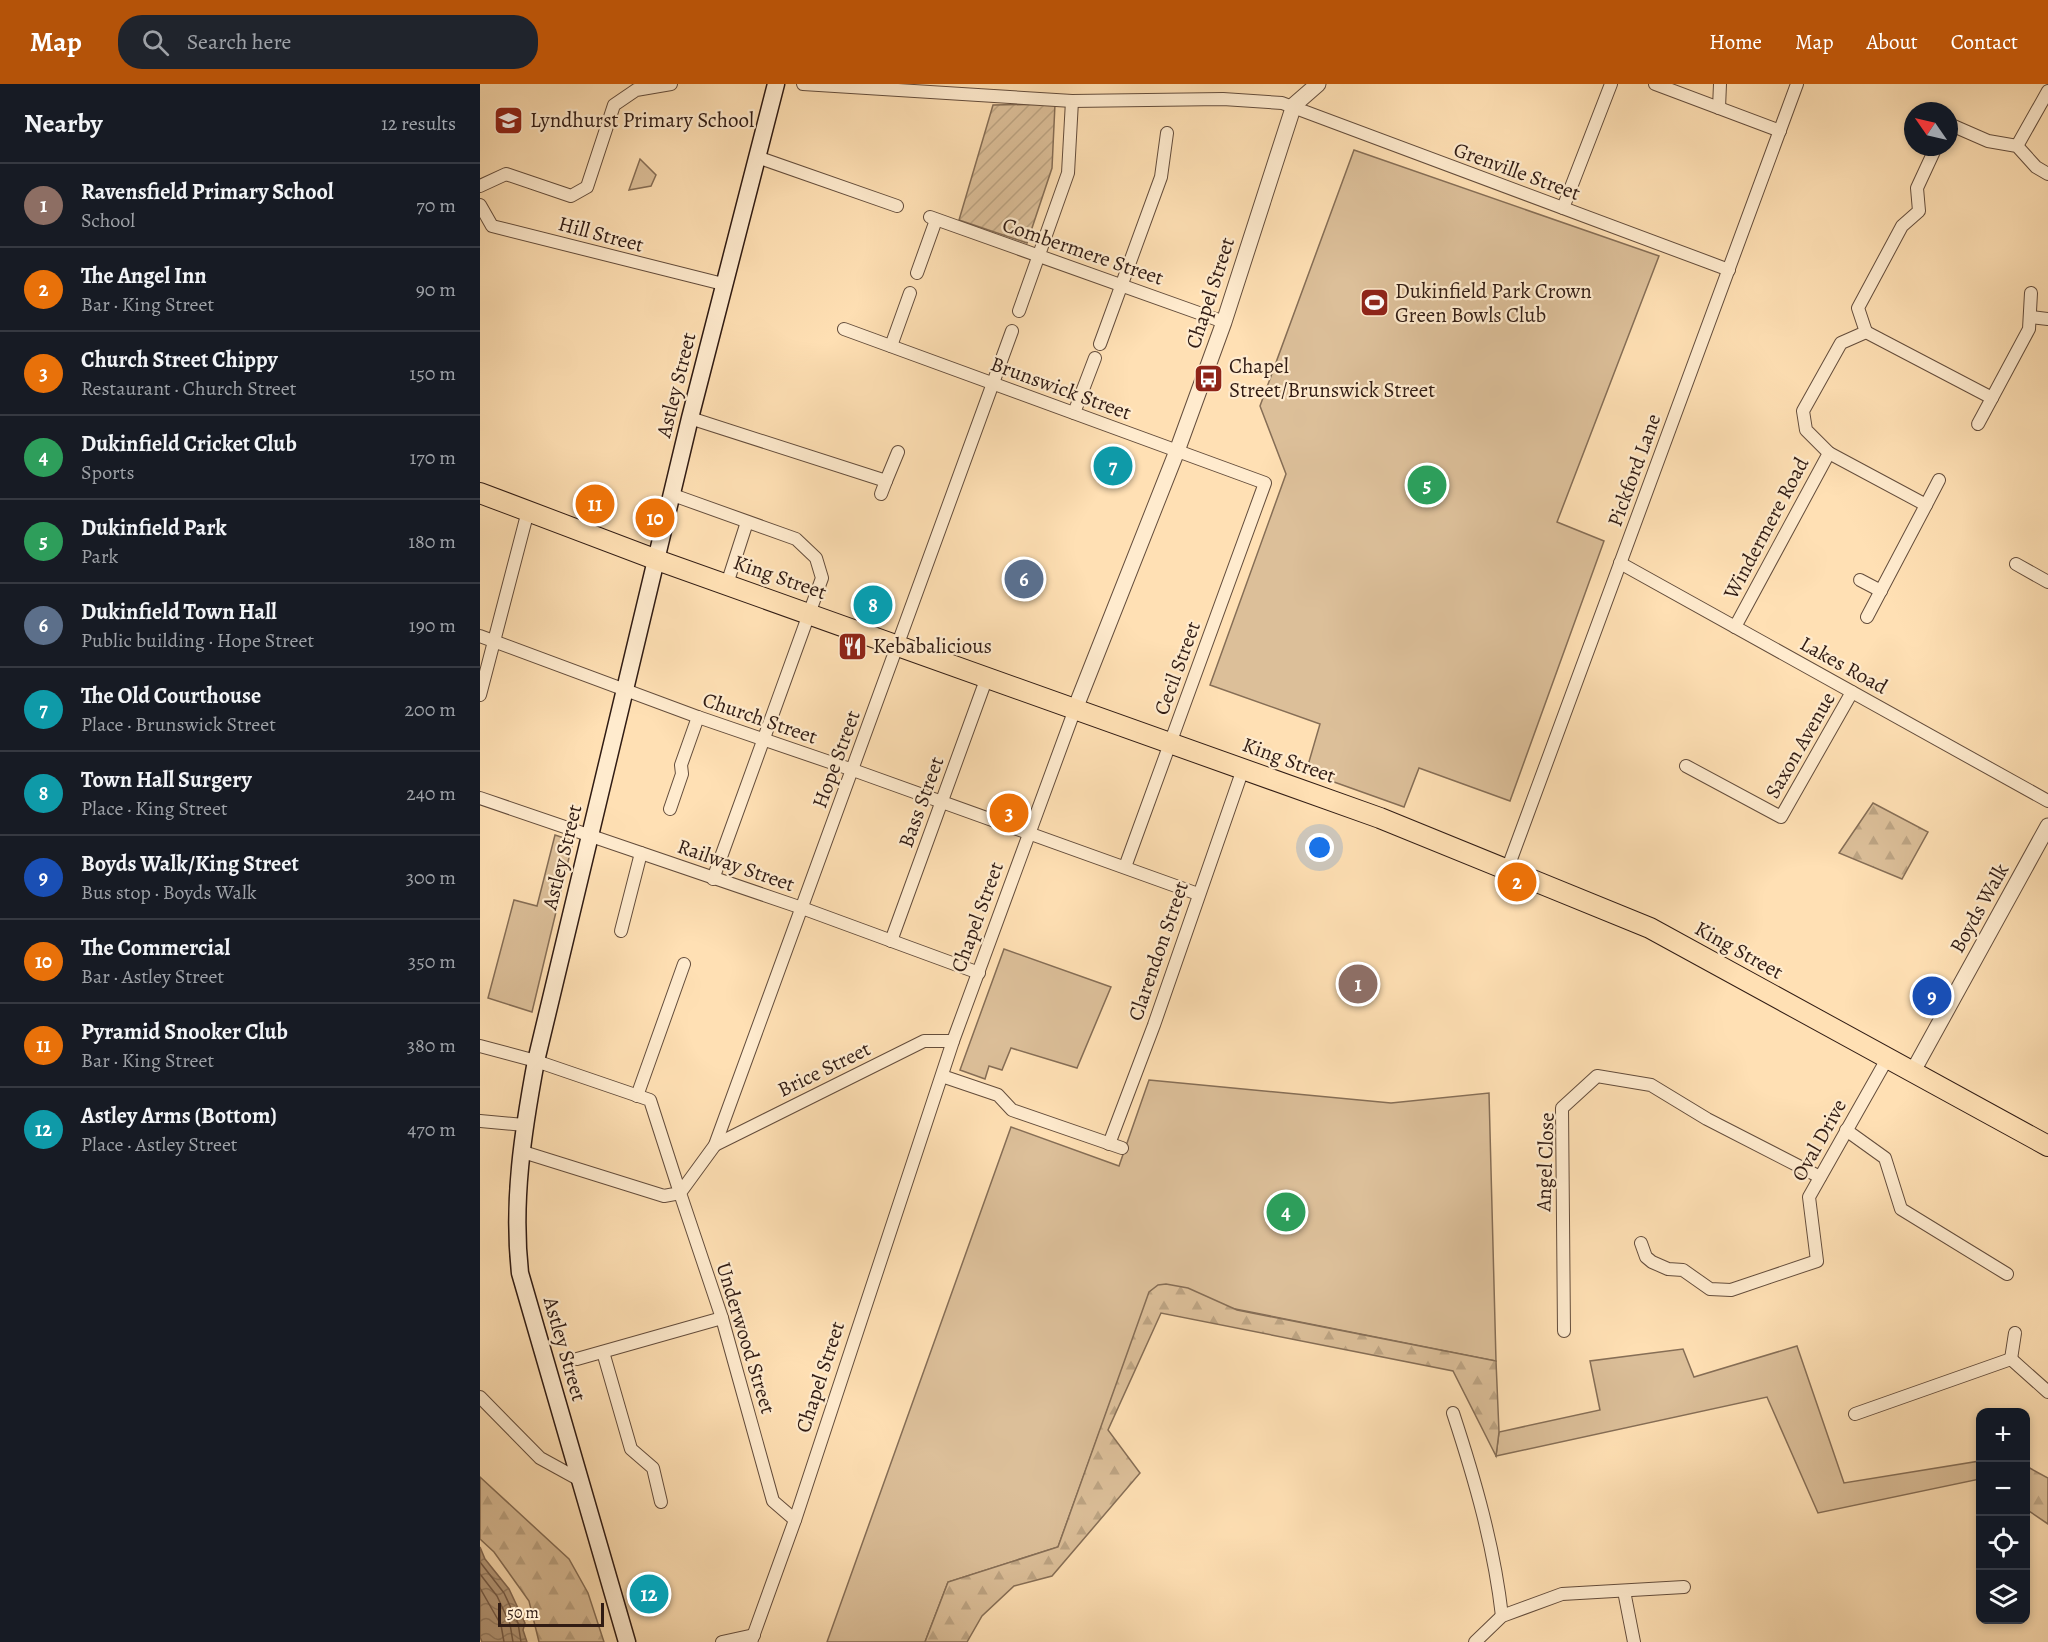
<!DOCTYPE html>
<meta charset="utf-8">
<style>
body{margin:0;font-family:Alegreya,serif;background:#20242c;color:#f1f3f6}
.controls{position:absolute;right:18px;bottom:18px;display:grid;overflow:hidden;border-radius:12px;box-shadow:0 3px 9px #0003}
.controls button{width:54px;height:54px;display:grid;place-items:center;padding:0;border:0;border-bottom:2px solid #363941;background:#171b24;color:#f1f3f6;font:30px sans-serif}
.compass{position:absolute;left:1424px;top:18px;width:54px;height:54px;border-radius:50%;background:#171b24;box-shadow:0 3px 9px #0003;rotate:304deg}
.scale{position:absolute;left:18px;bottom:15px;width:106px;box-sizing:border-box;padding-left:6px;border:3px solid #311c14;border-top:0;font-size:16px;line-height:21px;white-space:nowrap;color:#311c14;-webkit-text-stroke:4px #ffebce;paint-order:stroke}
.you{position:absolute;left:840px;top:764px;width:21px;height:21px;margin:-15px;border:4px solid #fff;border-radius:50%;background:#1a73e8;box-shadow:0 0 0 9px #1a73e833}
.badge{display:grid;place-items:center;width:39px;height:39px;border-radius:50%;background:#b45309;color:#fff;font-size:20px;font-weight:700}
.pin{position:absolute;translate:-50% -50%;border:3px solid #fff;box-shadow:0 2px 6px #0006}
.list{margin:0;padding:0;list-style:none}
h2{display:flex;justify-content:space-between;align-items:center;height:78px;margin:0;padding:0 24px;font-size:26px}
h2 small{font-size:20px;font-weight:400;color:#9ea1a6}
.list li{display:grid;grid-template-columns:39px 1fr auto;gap:18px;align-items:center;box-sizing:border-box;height:84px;padding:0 24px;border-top:2px solid #363941}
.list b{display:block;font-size:22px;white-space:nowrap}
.list p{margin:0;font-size:20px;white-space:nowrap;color:#9ea1a6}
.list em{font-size:20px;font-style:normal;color:#9ea1a6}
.icon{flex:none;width:33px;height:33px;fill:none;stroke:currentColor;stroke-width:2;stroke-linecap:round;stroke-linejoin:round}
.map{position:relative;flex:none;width:1568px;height:1558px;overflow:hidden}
header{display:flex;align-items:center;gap:36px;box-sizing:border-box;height:84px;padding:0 30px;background:#b45309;color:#fff}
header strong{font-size:28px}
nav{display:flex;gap:33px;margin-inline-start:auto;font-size:21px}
.search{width:420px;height:54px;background:#20242c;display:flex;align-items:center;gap:15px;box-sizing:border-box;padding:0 21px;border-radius:24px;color:#9ea1a6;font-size:22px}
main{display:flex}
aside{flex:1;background:#171b24}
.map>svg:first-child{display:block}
</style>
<header>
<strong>Map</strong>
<div class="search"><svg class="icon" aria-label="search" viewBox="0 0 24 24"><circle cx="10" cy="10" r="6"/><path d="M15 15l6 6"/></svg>Search here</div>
<nav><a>Home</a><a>Map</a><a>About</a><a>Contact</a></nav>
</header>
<main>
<aside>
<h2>Nearby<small>12 results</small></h2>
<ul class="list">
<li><span class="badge" style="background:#8d6e63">1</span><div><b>Ravensfield Primary School</b><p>School</p></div><em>70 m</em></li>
<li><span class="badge" style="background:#e8710a">2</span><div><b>The Angel Inn</b><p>Bar · King Street</p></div><em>90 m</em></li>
<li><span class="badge" style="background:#e8710a">3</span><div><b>Church Street Chippy</b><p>Restaurant · Church Street</p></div><em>150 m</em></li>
<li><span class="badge" style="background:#2e9e5b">4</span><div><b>Dukinfield Cricket Club</b><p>Sports</p></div><em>170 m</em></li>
<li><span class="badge" style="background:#2e9e5b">5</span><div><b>Dukinfield Park</b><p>Park</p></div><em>180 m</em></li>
<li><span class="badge" style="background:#5c6f8a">6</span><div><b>Dukinfield Town Hall</b><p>Public building · Hope Street</p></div><em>190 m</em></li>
<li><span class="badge" style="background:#0f9aa8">7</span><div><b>The Old Courthouse</b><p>Place · Brunswick Street</p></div><em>200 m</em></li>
<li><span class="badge" style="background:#0f9aa8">8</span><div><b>Town Hall Surgery</b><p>Place · King Street</p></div><em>240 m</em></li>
<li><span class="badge" style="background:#1a4fb4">9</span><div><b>Boyds Walk/King Street</b><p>Bus stop · Boyds Walk</p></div><em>300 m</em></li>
<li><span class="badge" style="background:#e8710a">10</span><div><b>The Commercial</b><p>Bar · Astley Street</p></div><em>350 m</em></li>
<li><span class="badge" style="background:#e8710a">11</span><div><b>Pyramid Snooker Club</b><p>Bar · King Street</p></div><em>380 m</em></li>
<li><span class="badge" style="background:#0f9aa8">12</span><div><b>Astley Arms (Bottom)</b><p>Place · Astley Street</p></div><em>470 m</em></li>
</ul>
</aside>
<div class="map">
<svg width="1568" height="1558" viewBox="0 0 1568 1558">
<defs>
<pattern id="forest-firs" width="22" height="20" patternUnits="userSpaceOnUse" patternTransform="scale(1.5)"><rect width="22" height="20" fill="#dcbf99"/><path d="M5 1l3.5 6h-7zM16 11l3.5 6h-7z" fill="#bda483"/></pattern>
<pattern id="garden-furrows" width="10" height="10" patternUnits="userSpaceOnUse" patternTransform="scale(1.5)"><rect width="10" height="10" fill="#dcbf99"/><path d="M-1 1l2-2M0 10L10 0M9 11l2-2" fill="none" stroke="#bda483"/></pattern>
<pattern id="water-waves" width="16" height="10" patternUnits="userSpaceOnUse" patternTransform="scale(1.5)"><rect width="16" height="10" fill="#b99d7e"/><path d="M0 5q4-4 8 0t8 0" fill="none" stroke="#977f66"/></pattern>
</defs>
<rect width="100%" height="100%" fill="#ffe0b4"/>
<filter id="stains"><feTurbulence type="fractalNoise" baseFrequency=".00333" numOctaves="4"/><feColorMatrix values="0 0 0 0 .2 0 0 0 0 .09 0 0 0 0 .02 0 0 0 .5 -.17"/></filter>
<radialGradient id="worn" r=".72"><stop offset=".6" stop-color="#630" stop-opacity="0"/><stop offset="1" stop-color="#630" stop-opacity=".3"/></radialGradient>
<g fill="#dcbf99" stroke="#866e56" stroke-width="1.5">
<path d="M874 66 1179 172 1077 438 1124 457 1030 717 939 684 924 723 826 688 840 640 730 601 806 390 780 322Z"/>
<path d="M160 75 176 91 171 102 149 106Z"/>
<path d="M75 751 93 757 52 928 8 914 34 816 57 822Z"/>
<path d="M524 865 631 903 597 984 531 964 522 986 509 982 505 995 480 986Z"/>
<path d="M669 996 911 1019 1009 1009 1016 1277 670 1208 578 1463 468 1498 445 1558H347L531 1043 639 1082Z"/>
<path d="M1317 1262 1364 1399 1500 1377V1395L1338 1429 1287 1313 1016 1372 1019 1348 1120 1326 1110 1277 1203 1265 1214 1293Z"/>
</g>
<g fill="url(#forest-firs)" stroke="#866e56" stroke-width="1.5">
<path d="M1393 719 1448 748 1422 795 1359 769Z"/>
<path d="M686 1200 708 1204 757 1226 1016 1277 1019 1348 1016 1372 973 1287 681 1229 628 1346 660 1389 572 1492 534 1502 502 1532 487 1558H445L468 1498 578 1463 669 1208 678 1201Z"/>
<path d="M1546 1382 1568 1394V1440L1546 1425Z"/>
<path d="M0 1393 89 1475 108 1509 124 1558H59L49 1517 14 1468 0 1455Z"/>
</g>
<path fill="url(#garden-furrows)" stroke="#866e56" stroke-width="1.5" d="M575 20 572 84 547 159 479 136 513 21Z"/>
<path fill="url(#water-waves)" stroke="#836954" stroke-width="1.5" d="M0 1463 5 1475 29 1505 45 1539 43 1546 47 1558H2L0 1553Z"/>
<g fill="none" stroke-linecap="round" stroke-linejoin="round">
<g stroke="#755c49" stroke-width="1.5">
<path d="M0 1478 24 1509 38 1539 41 1558"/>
<path d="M0 1490 17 1512 30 1540 33 1558"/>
<path d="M0 1504 21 1541 24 1558"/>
</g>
<defs>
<g id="minor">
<path d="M323 0 592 17 743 15 802 19 1249 186"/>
<path d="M1175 0 1300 47"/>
<path d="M1239 24 1240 0"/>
<path d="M1469 40 1508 57 1537 62 1556 83 1568 90"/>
<path d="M1537 62 1568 7"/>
<path d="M277 73 417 122"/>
<path d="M0 102 26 90 91 112 107 103 134 21 156 6 191 0"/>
<path d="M0 121 12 142 243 200"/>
<path d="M1083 124 1131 0"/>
<path d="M450 133 744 238"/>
<path d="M437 189 456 136"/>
<path d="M539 227 588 89 592 17"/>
<path d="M1551 233 1568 235"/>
<path d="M364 245 785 399 645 783"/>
<path d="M1386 248 1512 314 1549 245 1551 209"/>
<path d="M620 260 681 93 687 49"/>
<path d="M411 262 430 209"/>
<path d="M594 329 615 274"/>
<path d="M210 334 406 397 418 368"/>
<path d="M1498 340 1512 314"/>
<path d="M1349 369 1446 421 1387 533"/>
<path d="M401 410 406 397"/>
<path d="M193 411 316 455 336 474 342 494 233 795"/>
<path d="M1446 421 1459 396"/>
<path d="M1140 479 1568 717"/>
<path d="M1536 480 1568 498"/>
<path d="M1380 496 1401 507"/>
<path d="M247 500 267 438"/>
<path d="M1255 543 1349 369 1326 346 1323 327 1361 259 1386 248 1378 224 1422 142 1439 127 1437 104 1456 63"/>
<path d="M0 552 218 633 373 686 718 810"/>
<path d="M0 611 48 427"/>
<path d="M1206 682 1301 733 1372 608"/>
<path d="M0 714 322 824 499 889"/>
<path d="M190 725 202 690 201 681 218 633"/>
<path d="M1027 786 1317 0"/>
<path d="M141 847 161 769"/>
<path d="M411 857 507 593"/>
<path d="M0 962 56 977 170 1016 200 1109 184 1112 40 1067"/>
<path d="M462 992 518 1011 532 1026 642 1064"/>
<path d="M157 1012 204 880"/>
<path d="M0 1037 44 1041"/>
<path d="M1366 1046 1405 1074 1421 1125 1527 1190"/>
<path d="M629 1060 674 941 763 685"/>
<path d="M235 1061 444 957H473"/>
<path d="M1161 1159 1166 1173 1172 1178 1188 1185 1203 1186 1230 1205 1251 1206 1337 1177 1329 1113 1407 975"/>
<path d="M1084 1247 1082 1024 1117 992 1171 1001 1227 1035 1340 1093"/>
<path d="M123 1268 151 1365 173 1384 181 1418"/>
<path d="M97 1275 242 1234"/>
<path d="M1531 1275 1535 1249"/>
<path d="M0 1313 60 1374 100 1396"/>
<path d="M973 1329C995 1396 1014 1462 1022 1532"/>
<path d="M1375 1330 1531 1275 1568 1308"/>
<path d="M315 1436 293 1417 242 1234 200 1109 235 1061 532 247"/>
<path d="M1144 1507 1154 1558"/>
<path d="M242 1558 274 1551"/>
<path d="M271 1558 315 1436 473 957 595 625"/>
<path d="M995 1558 1022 1532 1082 1510 1204 1503"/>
</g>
<g id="tertiary">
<path d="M595 625 697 367 744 238 814 21 838 0"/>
<path d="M1432 989 1568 742"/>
</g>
<path id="secondary" d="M147 1558 40 1189C32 1117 43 1047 56 977L210 334 296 0"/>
<path id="primary" d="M0 409 177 476 900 734 1170 844 1568 1062"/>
</defs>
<use href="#minor" stroke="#644d3c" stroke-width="14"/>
<use href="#tertiary" stroke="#644d3c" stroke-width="17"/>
<use href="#secondary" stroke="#311c14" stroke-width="19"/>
<use href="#primary" stroke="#311c14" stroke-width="22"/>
<use href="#minor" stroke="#ffebce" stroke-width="12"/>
<use href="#tertiary" stroke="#ffebce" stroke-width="15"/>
<use href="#secondary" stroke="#ffebce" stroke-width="16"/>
<use href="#primary" stroke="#ffe0b4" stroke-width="20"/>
</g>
<defs>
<symbol id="school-square" viewBox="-11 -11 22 22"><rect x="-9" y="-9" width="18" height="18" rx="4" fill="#8f2418" stroke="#ffebce"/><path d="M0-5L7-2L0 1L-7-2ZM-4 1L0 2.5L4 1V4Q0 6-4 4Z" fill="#fff"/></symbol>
<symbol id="stadium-square" viewBox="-11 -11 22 22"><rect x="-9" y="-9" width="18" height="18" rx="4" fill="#8f2418" stroke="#ffebce"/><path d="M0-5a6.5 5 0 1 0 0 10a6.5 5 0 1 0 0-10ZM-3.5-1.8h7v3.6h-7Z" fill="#fff"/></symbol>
<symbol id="bus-square" viewBox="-11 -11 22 22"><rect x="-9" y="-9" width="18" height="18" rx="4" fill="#8f2418" stroke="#ffebce"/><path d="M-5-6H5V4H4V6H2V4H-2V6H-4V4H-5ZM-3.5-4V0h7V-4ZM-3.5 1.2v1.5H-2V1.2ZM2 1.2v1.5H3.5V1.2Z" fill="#fff"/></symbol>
<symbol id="restaurant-square" viewBox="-11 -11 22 22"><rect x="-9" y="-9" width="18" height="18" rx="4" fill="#8f2418" stroke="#ffebce"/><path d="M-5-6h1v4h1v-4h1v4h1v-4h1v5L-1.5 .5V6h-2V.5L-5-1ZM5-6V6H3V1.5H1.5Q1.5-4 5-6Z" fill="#fff"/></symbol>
</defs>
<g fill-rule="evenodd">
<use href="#school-square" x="12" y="20" width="33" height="33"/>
<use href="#stadium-square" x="878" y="202" width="33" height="33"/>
<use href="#bus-square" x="712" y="278" width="33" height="33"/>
<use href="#restaurant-square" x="356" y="546" width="33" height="33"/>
</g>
<g text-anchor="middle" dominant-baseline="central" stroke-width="4.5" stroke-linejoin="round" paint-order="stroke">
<g font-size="21" fill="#311c14" stroke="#ffebce" text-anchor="start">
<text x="50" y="36">Lyndhurst Primary School</text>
<text x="915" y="207">Dukinfield Park Crown<tspan x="915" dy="24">Green Bowls Club</tspan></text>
<text x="749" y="282">Chapel<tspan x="749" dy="24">Street/Brunswick Street</tspan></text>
<text x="393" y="562">Kebabalicious</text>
</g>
<g font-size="21" fill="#311c14" stroke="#ffebce">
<text transform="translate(1037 87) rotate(20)">Grenville Street</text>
<text transform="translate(121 150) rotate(15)">Hill Street</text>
<text transform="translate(603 167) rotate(19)">Combermere Street</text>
<text transform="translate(730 209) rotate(-72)">Chapel Street</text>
<text transform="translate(196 301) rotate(-76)">Astley Street</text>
<text transform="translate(581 304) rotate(20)">Brunswick Street</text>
<text transform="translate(1154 386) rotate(-70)">Pickford Lane</text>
<text transform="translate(1286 444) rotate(-62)">Windermere Road</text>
<text transform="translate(300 493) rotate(19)">King Street</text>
<text transform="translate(1364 581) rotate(29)">Lakes Road</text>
<text transform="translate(697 584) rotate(-70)">Cecil Street</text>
<text transform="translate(280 634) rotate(19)">Church Street</text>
<text transform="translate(1320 661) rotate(-60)">Saxon Avenue</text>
<text transform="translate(356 675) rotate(-70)">Hope Street</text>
<text transform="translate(809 676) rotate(20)">King Street</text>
<text transform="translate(441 718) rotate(-70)">Bass Street</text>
<text transform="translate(82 773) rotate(-76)">Astley Street</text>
<text transform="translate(256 781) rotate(19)">Railway Street</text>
<text transform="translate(1499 824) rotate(-61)">Boyds Walk</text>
<text transform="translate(497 833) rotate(-70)">Chapel Street</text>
<text transform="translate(1259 866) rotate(29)">King Street</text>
<text transform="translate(678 867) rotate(-71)">Clarendon Street</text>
<text transform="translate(344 985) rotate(-26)">Brice Street</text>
<text transform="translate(1339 1056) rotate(-61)">Oval Drive</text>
<text transform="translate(1065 1078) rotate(-88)">Angel Close</text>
<text transform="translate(266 1254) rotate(73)">Underwood Street</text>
<text transform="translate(85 1265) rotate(74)">Astley Street</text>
<text transform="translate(340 1293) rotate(-72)">Chapel Street</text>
</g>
</g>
<rect width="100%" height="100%" filter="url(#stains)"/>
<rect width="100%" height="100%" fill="url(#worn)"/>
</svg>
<div class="controls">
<button>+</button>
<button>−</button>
<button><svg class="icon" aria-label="locate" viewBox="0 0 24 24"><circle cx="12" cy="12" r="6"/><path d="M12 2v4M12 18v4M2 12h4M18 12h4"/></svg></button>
<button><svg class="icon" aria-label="layers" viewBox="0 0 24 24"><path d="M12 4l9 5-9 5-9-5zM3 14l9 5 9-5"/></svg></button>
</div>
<svg class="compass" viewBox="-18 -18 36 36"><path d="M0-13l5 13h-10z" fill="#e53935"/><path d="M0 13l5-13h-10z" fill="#9ea1a6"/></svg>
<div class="scale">50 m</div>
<div class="you"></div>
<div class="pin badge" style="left:878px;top:900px;background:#8d6e63">1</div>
<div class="pin badge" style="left:1037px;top:798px;background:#e8710a">2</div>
<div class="pin badge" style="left:529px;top:729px;background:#e8710a">3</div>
<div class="pin badge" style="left:806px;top:1128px;background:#2e9e5b">4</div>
<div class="pin badge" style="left:947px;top:401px;background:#2e9e5b">5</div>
<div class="pin badge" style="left:544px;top:495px;background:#5c6f8a">6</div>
<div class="pin badge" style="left:633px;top:382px;background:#0f9aa8">7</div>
<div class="pin badge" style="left:393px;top:521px;background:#0f9aa8">8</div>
<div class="pin badge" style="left:1452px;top:912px;background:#1a4fb4">9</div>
<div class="pin badge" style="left:175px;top:434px;background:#e8710a">10</div>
<div class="pin badge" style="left:115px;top:420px;background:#e8710a">11</div>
<div class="pin badge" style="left:169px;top:1510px;background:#0f9aa8">12</div>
</div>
</main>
